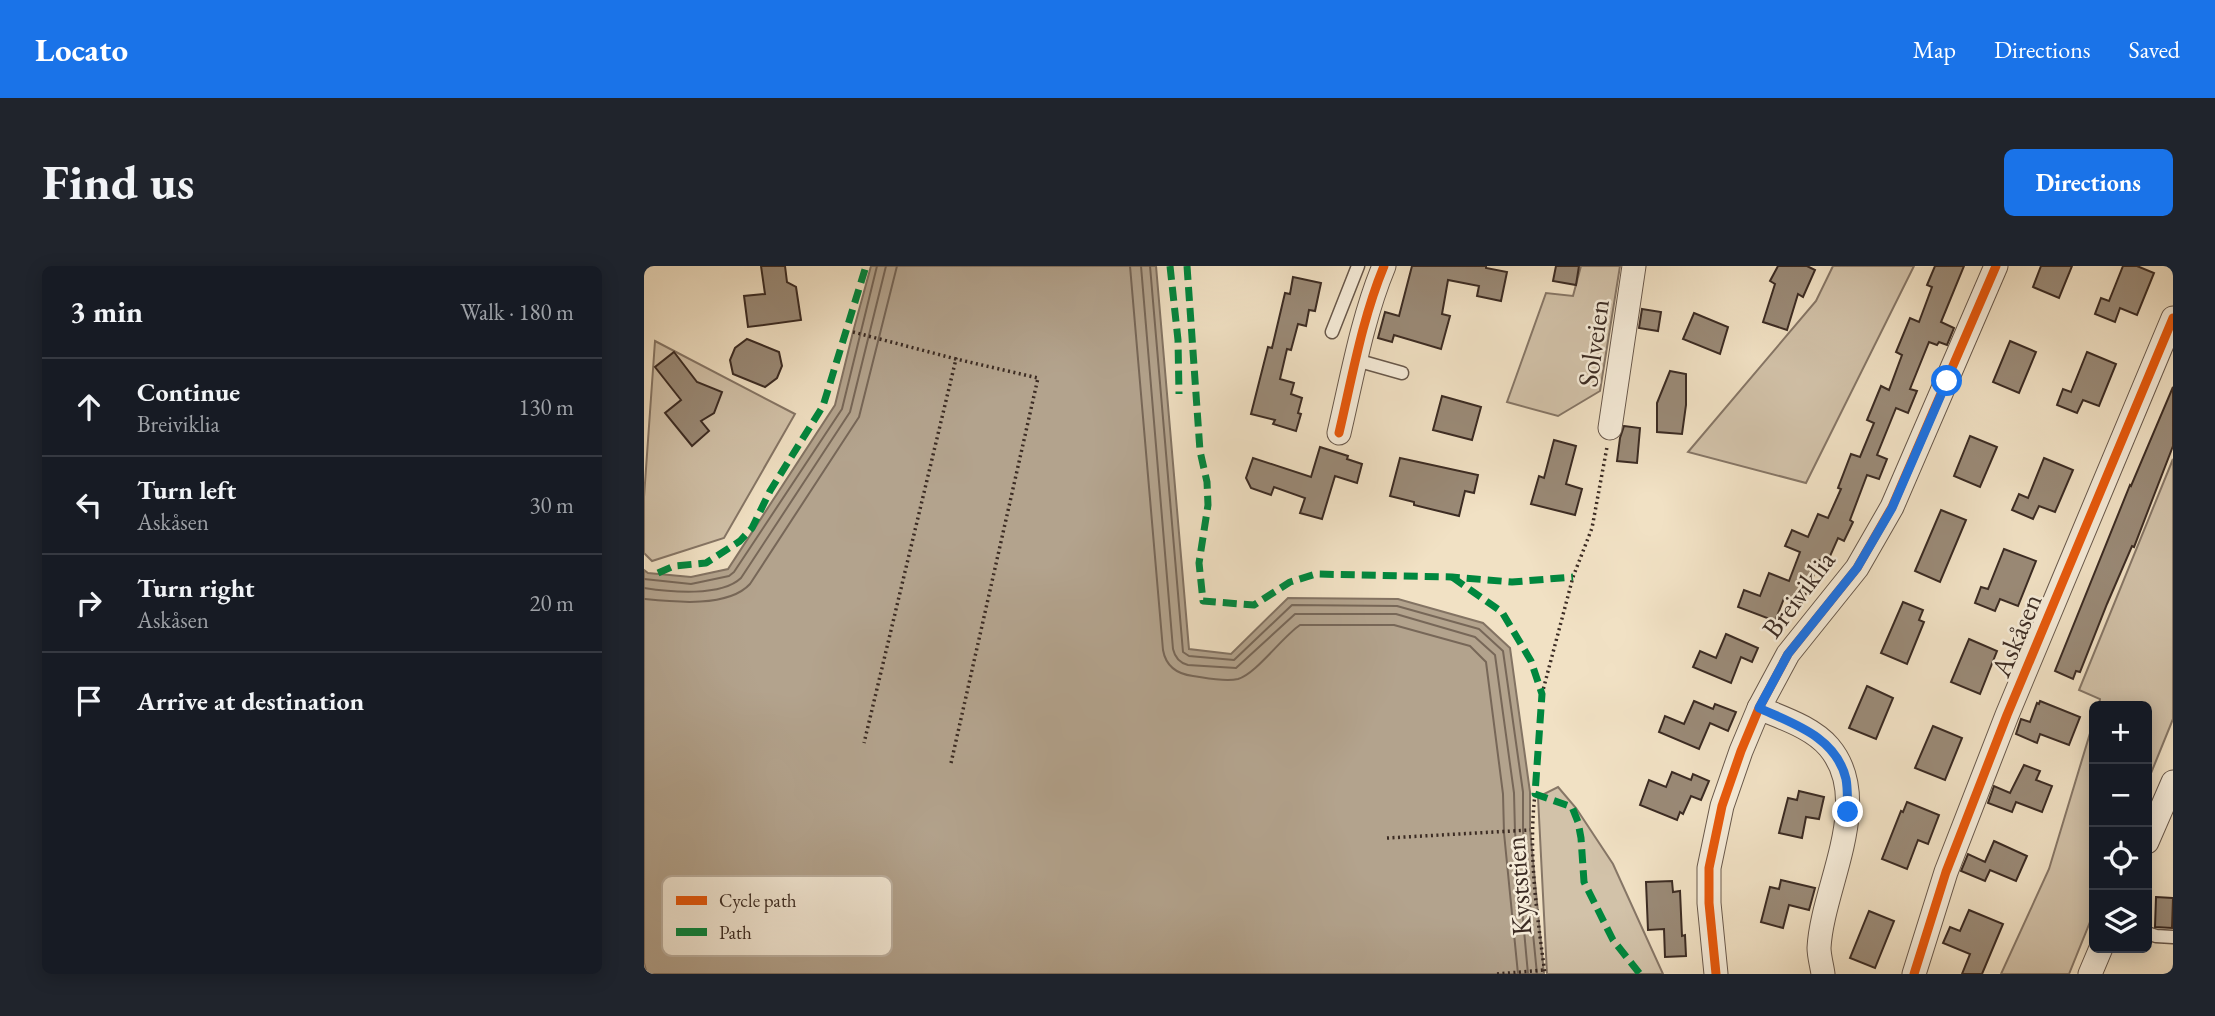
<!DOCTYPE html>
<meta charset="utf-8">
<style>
body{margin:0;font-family:"EB Garamond",serif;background:#20242c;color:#f1f3f6}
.controls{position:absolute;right:21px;bottom:21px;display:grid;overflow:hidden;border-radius:10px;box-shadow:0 4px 18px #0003}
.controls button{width:63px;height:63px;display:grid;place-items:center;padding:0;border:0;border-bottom:2px solid #363941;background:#171b24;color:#f1f3f6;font:35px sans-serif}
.stop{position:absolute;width:21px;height:21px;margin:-16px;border:5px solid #1a73e8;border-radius:50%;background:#fff}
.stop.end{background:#1a73e8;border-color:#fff;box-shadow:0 2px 7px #0008}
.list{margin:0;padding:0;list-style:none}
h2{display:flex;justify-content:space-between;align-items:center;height:91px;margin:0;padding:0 28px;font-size:30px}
h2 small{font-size:23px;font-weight:400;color:#9ea1a6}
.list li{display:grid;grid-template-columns:46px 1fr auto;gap:21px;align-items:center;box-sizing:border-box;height:98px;padding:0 28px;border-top:2px solid #363941}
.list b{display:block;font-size:26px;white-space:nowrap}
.list p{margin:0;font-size:23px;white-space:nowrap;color:#9ea1a6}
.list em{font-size:23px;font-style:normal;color:#9ea1a6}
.icon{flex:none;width:38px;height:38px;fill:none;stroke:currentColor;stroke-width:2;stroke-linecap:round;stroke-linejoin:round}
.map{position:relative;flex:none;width:1529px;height:708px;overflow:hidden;border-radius:10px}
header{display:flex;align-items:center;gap:42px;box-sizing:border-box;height:98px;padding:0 35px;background:#1a73e8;color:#fff}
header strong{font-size:33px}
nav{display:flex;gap:38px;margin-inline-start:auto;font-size:24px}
.intro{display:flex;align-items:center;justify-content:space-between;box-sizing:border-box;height:168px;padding:0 42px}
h1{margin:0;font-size:49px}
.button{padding:18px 32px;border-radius:10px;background:#1a73e8;color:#fff;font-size:24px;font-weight:700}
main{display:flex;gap:42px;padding:0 42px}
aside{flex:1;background:#171b24;border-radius:10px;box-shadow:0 4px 18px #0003}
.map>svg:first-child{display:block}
</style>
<header>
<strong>Locato</strong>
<nav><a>Map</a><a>Directions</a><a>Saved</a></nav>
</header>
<div class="intro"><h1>Find us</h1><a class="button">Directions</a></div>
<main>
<aside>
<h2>3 min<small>Walk · 180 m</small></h2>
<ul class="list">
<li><svg class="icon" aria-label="ahead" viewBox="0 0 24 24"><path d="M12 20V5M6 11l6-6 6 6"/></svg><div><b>Continue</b><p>Breiviklia</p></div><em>130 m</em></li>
<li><svg class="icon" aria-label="left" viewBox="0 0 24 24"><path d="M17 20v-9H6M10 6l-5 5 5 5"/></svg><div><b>Turn left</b><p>Askåsen</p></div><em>30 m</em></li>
<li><svg class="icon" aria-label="right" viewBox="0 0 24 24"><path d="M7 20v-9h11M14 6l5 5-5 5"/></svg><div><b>Turn right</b><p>Askåsen</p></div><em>20 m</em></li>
<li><svg class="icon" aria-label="arrive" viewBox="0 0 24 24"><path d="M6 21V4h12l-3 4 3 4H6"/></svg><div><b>Arrive at destination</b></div></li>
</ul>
</aside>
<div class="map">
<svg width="1529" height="708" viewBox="0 0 1529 708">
<rect width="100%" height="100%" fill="#f1e1c4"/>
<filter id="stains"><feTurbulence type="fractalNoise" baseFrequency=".00286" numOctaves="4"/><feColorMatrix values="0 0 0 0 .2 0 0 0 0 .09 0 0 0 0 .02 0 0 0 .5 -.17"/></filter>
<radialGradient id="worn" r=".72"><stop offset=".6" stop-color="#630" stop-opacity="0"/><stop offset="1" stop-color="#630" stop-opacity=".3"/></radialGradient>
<g fill="#d2c2a9" stroke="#867666" stroke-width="2">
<path d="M937 0H976L956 125 914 150 863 136 902 27 929 30Z"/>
<path d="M1189 0H1270L1162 217 1044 186 1172 35Z"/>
<path d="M11 75 151 148 80 272 8 295 0 287V231Z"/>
<path d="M1529 193V453L1503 517V440H1455L1456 433 1435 424Z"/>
<path d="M1450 454V646L1425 708H1357L1405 603Z"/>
<path d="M914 521 932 542 969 598 1019 708H903L894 531Z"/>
</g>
<path fill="#b3a38d" stroke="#837363" stroke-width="2" d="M227 0H512L545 383 587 388 644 332 754 333 839 357 866 382 886 526V564L900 708H3L0 697V304L4 307 47 311 84 303 191 139 209 66Z"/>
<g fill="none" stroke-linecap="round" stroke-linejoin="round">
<g stroke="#776758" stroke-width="2">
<path d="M486 0 519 384C522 401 533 408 549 410 563 412 580 416 594 413 612 408 638 371 656 359H750L826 380 842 396 859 528 860 567 874 708"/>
<path d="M497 0 529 383C531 392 536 397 544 399L592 402 651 348H752L831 371 851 389 870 527 871 566 884 708"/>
<path d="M506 0 539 386 545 390 590 394 648 339 753 340 835 363 859 385 879 526V565L893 708"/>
<path d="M0 313 47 318 85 310 90 306 198 143 233 0"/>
<path d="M0 322C26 326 77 331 97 312L206 146 242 0"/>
<path d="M0 333C29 336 84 342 106 318L215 151 253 0"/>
</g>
</g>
<g fill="#9a8a77" stroke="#3b2b23" stroke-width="2">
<path d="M117 0H141L143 16 152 21 157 54 104 61 100 30 121 28Z"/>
<path d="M768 0H842V2L863 6 857 35 833 30 835 20 804 14 798 48 806 50 797 83 750 69 748 76 734 72 741 46 755 50Z"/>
<path d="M912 0H935L932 19 909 15Z"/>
<path d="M1134 0H1163L1171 4 1159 31 1154 28 1143 64 1119 56 1131 18 1126 15Z"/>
<path d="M1291 0H1320L1297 56 1310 62 1303 79 1295 76 1293 79 1285 76 1266 123 1273 125 1264 147 1252 142 1233 189 1243 193 1235 213 1223 209 1206 254 1209 256 1200 275 1194 272 1183 297 1176 294 1158 337 1141 330 1131 355 1094 341 1100 324 1116 330 1125 307 1145 315 1156 286 1141 280 1148 264 1164 271 1174 248 1184 252 1197 223 1194 222 1207 188 1216 191 1230 157 1223 154 1237 120 1245 124 1258 89 1252 86 1266 52 1275 56 1288 21 1283 19Z"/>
<path d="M1397 0H1428L1415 32 1389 21Z"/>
<path d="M1479 0H1493L1510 7 1493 49 1476 42 1471 56 1451 48 1457 32 1465 35Z"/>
<path d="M649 11 677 17 671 45 665 44 662 60 654 58 647 84 643 83 636 113 650 117 647 128 658 132 654 147 657 148 652 165 629 158 631 154 607 148 624 81 628 82 641 27 646 28Z"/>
<path d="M998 43 1017 46 1014 65 995 62Z"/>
<path d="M1050 47 1084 61 1076 88 1039 73Z"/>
<path d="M103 73 135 86 138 100 133 112 121 121 89 108 86 94 91 82Z"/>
<path d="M1366 75 1392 86 1375 127 1349 116Z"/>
<path d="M30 86 53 116 78 126 70 147 57 155 65 165 48 180 21 147 37 134 11 101Z"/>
<path d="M1443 86 1472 98 1455 140 1439 134 1433 147 1413 139 1419 123 1427 126Z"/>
<path d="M1026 105 1042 108V139L1038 168 1013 166V137Z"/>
<path d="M1529 121V180L1490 281 1488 280 1463 338 1436 406 1432 405 1429 413 1411 405 1486 219 1487 220Z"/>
<path d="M798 130 837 141 828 174 789 164Z"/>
<path d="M980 160 996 162 993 197 973 195 976 172Z"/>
<path d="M1326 170 1353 181 1336 221 1310 210Z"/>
<path d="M910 174 932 180 922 218 938 223 931 249 887 238 895 210 900 212Z"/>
<path d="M676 181 704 190 703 193 718 198 713 217 691 210 678 253 656 247 661 232 630 221 627 229 607 222 602 212 609 192 667 211Z"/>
<path d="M756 192 834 209 830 227 821 225 815 250 770 239V236L746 230Z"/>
<path d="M1400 192 1429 204 1411 246 1395 240 1389 253 1368 244 1375 228 1384 232Z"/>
<path d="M1297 244 1322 254 1296 316 1271 305Z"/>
<path d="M1360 283 1392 295 1374 340 1356 333 1351 345 1331 337 1337 321 1344 323Z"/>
<path d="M1259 336 1279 344 1275 354 1280 356 1263 398 1237 387Z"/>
<path d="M1082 368 1114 382 1108 396 1097 391 1087 417 1049 401 1056 385 1072 392Z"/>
<path d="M1325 373 1353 385 1336 428 1307 416Z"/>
<path d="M1223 420 1249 432 1232 473 1205 462Z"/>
<path d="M1050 435 1069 443 1071 438 1092 446 1084 465 1066 457 1055 483 1015 466 1021 450 1040 458Z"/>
<path d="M1396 435 1436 451 1425 479 1396 468 1393 477 1372 468 1377 453 1386 456 1393 437 1395 438Z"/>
<path d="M1289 460 1318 472 1301 514 1271 502Z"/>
<path d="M1380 499 1396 505 1392 514 1408 520 1398 546 1372 536 1368 546 1344 537 1350 520 1366 527Z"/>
<path d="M1028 506 1047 514 1049 508 1065 515 1057 534 1047 530 1039 548 1036 546 1033 554 996 539 1005 514 1022 521Z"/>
<path d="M1155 525 1180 531 1175 553 1162 551 1158 572 1135 567 1144 532 1153 534Z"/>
<path d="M1263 536 1295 549 1284 578 1274 574 1263 603 1238 593 1257 545 1259 546Z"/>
<path d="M1350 575 1383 590 1372 615 1346 604 1341 615 1317 605 1324 588 1341 596Z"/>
<path d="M1137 614 1171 622 1165 644 1145 639 1139 662 1117 656 1126 621 1135 623Z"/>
<path d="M1028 615 1029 626 1036 625 1038 670 1041 669 1042 690 1021 691 1020 663 1004 664 1002 616Z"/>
<path d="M1512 631 1529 632 1528 662 1511 661Z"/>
<path d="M1325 644 1359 658 1338 708H1318L1326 688 1299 677 1306 661 1316 665Z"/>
<path d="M1225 645 1250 655 1231 702 1206 692Z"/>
</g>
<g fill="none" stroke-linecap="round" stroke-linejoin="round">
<defs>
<g id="lane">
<path d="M688 66 714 0"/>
<path d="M712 94 758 107"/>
<path d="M1503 667 1512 670 1529 671"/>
</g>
<g id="street">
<path d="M966 162 990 0"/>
<path d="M695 167C708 112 718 53 740 0"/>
<path d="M1115 442C1138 452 1168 461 1185 481 1231 535 1178 621 1175 682 1175 690 1178 700 1179 708"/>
<path d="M1503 576 1529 516"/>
<path d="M1072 708 1065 637V602L1078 540 1097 485 1115 442 1144 388 1213 302 1248 241 1352 0"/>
<path d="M1270 708 1302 606 1363 449 1529 52"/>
<path d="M1446 708 1457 682"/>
</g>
</defs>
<use href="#lane" stroke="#68584b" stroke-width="15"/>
<use href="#street" stroke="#68584b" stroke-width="25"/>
<g stroke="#3b2b23" stroke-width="3.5" stroke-dasharray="2 3.5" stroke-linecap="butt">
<path d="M209 66 312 93 220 477"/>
<path d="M898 428 929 311 948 262 963 181"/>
<path d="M307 497 394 112 312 93"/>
<path d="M891 528C884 589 893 648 901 708"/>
<path d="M743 572 886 564"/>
<path d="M853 708 900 704"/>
</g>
<use href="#lane" stroke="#f6ecd9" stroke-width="12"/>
<use href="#street" stroke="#f6ecd9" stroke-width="23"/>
<g stroke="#00873e" stroke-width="7" stroke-dasharray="14 7" stroke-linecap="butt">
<path d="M526 0 534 74 535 128"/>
<path d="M543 0 556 185 563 216 564 239 555 297 559 335 610 339 646 316 672 308 808 311 868 316 929 311"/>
<path d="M14 307 30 300 62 297 96 275 108 262 126 225 179 140 222 0"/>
<path d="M808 311 858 346 887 395 898 428 891 528 928 541 934 556 937 572 940 616 969 674 996 708"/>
</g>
<defs>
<g id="cycleway">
<path d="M695 167C708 112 718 53 740 0"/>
<path d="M1072 708 1065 637V602L1078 540 1097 485 1115 442 1144 388 1213 302 1248 241 1352 0"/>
<path d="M1270 708 1302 606 1363 449 1529 52"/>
</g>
</defs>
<use href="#cycleway" stroke="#f6ecd9" stroke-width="13"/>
<use href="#cycleway" stroke="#e8590c" stroke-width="9"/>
</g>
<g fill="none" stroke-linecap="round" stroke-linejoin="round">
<path stroke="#1a73e8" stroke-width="9" d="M1204 546C1203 536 1204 523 1202 513 1192 471 1150 458 1115 442L1144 388 1213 302 1248 242 1303 115"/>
</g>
<g text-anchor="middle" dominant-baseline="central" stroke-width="5" stroke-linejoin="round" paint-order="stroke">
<g font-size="28" fill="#3b2b23" stroke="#f6ecd9">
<text transform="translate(949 77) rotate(-82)">Solveien</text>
<text transform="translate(1154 328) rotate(-53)">Breiviklia</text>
<text transform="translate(1372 369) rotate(-67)">Askåsen</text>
<text transform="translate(874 620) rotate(-94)">Kyststien</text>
</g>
</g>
<rect x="18" y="610" width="230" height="80" rx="10" fill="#f6ecd9" stroke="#beb2a2" stroke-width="2"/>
<rect x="32" y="630" width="31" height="9" fill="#e8590c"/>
<rect x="32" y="662" width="31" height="8" fill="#00873e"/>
<g font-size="19" fill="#3b2b23">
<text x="75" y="641">Cycle path</text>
<text x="75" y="673">Path</text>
</g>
<rect width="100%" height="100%" filter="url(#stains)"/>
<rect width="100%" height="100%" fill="url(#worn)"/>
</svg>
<div class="controls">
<button>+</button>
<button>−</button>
<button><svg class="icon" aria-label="locate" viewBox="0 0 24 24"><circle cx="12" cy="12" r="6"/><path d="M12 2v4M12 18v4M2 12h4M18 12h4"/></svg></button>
<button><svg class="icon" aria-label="layers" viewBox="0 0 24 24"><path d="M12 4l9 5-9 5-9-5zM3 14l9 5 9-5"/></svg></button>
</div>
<div class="stop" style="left:1303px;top:115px"></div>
<div class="stop end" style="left:1204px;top:546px"></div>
</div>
</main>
